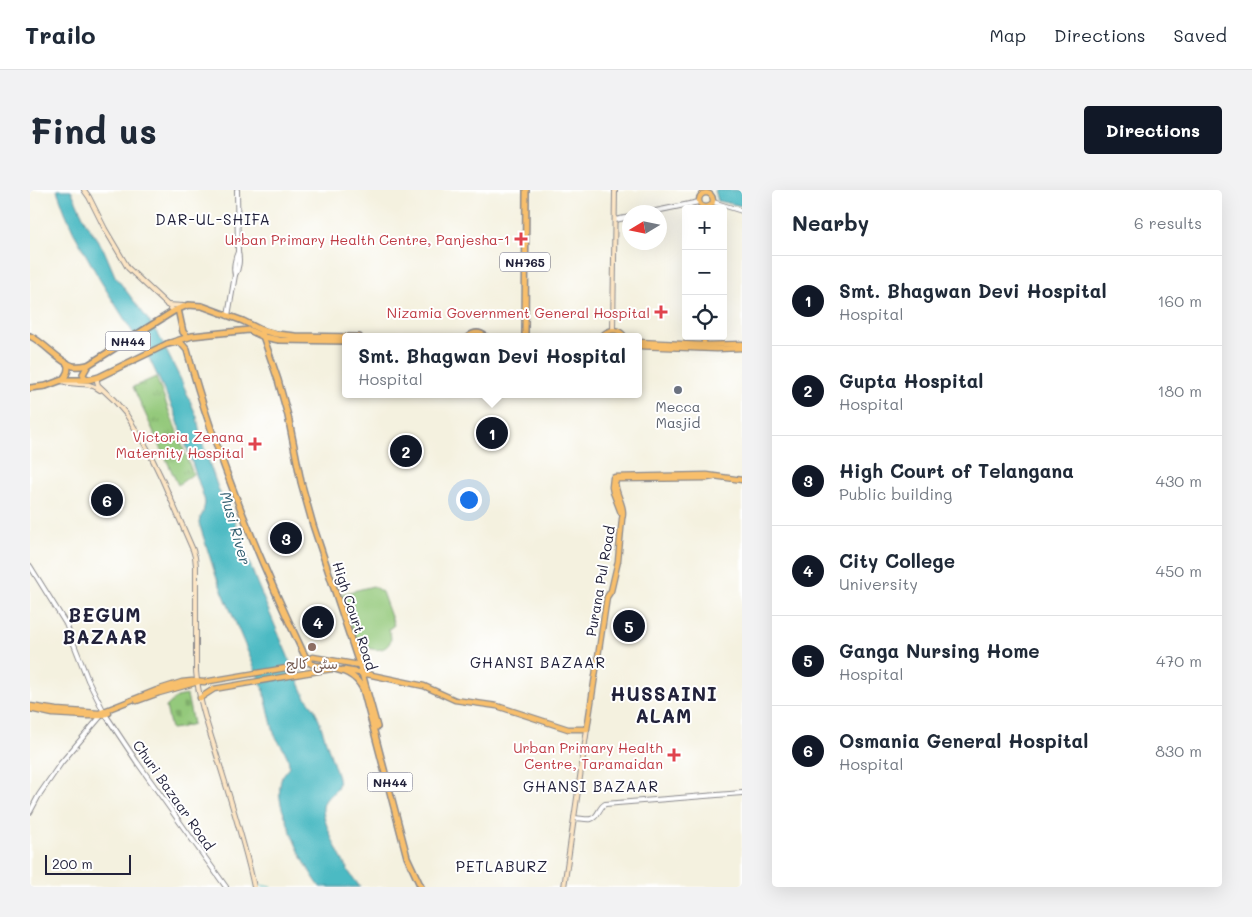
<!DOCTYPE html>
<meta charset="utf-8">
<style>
body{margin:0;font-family:Mali,"Playpen Sans Arabic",sans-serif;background:#f2f2f3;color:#1f2937}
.controls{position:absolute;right:15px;top:15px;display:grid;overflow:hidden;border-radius:5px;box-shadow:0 5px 20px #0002}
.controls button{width:45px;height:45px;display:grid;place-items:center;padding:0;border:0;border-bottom:1px solid #e0e1e3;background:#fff;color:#1f2937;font:25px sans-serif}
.compass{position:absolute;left:592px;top:15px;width:45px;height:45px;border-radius:50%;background:#fff;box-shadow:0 5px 20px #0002;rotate:260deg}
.scale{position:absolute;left:15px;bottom:12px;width:86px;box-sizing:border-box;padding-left:5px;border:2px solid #22223b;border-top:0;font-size:14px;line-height:18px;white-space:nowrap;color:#22223b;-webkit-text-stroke:4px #fff;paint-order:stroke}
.you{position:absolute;left:438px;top:309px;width:18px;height:18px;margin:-12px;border:4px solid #fff;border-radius:50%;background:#1a73e8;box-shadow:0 0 0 8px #1a73e833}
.badge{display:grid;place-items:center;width:32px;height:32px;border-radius:50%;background:#111827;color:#fff;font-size:16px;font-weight:700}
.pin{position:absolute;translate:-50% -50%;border:2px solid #fff;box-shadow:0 1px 5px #0006}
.popup{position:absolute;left:312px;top:143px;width:300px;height:65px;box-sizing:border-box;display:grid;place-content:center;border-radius:5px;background:#fff;filter:drop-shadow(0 1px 4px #0005);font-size:16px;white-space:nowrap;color:#747a83}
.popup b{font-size:19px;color:#1f2937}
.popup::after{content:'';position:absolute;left:50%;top:100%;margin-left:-10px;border:10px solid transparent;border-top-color:#fff}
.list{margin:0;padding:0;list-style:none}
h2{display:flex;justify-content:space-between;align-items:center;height:65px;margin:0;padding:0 20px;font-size:21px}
h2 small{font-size:16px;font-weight:400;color:#747a83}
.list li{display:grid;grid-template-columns:32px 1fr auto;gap:15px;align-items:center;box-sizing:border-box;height:90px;padding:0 20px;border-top:1px solid #e0e1e3}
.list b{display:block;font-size:19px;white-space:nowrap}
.list p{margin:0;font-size:16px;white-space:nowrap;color:#747a83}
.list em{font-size:16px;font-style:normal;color:#747a83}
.icon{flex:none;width:28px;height:28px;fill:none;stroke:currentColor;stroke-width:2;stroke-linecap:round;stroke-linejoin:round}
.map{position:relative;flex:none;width:712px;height:697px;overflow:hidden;border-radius:5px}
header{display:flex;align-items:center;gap:30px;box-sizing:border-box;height:70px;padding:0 25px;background:#fff;border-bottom:1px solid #e0e1e3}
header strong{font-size:24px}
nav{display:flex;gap:28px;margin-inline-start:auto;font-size:18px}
.intro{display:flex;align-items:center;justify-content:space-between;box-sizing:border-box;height:120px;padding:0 30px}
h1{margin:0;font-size:35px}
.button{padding:12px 22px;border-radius:5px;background:#111827;color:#fff;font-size:18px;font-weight:700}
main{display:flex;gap:30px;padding:0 30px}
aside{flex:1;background:#fff;border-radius:5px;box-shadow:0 5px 20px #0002}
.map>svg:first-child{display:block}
</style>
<header>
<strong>Trailo</strong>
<nav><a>Map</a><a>Directions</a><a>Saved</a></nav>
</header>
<div class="intro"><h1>Find us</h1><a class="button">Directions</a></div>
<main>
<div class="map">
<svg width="712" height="697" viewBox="0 0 712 697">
<defs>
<pattern id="cemetery-stones" width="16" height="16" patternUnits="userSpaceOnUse" patternTransform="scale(1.25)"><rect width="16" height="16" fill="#94c97b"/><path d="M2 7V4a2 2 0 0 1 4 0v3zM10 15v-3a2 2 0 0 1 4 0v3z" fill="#7fac6b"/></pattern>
<pattern id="park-tufts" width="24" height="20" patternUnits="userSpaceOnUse" patternTransform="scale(1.25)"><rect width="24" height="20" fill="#94c97b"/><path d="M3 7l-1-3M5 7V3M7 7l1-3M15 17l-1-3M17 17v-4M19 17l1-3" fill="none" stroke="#7fac6b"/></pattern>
</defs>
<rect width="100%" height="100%" fill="#fff"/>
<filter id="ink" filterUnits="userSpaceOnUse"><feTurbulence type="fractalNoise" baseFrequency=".02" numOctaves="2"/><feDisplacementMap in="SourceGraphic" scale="10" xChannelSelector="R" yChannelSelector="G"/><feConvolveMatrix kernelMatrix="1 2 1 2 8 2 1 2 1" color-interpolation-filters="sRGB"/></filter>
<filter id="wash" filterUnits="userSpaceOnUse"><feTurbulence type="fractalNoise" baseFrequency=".0096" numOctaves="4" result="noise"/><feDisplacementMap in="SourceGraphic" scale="20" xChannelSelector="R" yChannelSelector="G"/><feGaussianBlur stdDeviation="1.12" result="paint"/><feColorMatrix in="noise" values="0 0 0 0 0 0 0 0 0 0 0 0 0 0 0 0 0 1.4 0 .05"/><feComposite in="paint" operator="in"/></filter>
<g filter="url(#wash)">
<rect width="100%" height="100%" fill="#f4f1df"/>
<path fill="url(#cemetery-stones)" stroke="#5b765b" d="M157 505 163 534 149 538 141 539 136 517 147 507Z"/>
<path fill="url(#park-tufts)" stroke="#5b765b" d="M126 187 163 284 148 295 103 197Z"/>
<path fill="#94c97b" stroke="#5b765b" d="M343 396 352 402 364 435 359 439C360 443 362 448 360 452 356 461 344 461 336 457L329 463 311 404Z"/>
<g fill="#4bbac3" stroke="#366e7f">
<path d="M27 0H41L56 33 74 60 85 86 116 127 129 146 152 192 167 227 171 249 189 301 199 319 205 332 208 343 227 393 273 502 276 508 284 518 289 530 308 588C308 590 309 593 308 595 306 604 294 606 293 617 291 630 313 673 321 685 324 689 327 693 330 697H290C275 676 264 653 256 628 254 624 252 619 251 614 249 606 249 595 252 587 254 583 259 579 259 574 258 562 248 553 244 543L233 498 186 386 169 333 170 328 173 323 175 313 174 308 145 223 120 170 70 90 45 45 35 22Z"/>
<path d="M685 0H712V16L688 11Z"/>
</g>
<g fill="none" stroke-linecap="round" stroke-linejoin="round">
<path stroke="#4bbac3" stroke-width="1" d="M226 696 229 695 241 697"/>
</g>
</g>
<g filter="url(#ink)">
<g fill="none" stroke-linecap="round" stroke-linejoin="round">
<defs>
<g id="tertiary">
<path d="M683 12 712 21"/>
<path d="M621 22 669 12"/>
<path d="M585 30 600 27"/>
<path d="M205 85C209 79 210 69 208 62L207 0"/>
<path d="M198 126 205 85C203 78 205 68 208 62"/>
<path d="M0 376 36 434 58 490 74 522"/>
<path d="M75 524 107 572 196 697"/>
<path d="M0 622 9 605 31 573 71 526"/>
<path d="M544 628C549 628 557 630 561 629 569 627 568 618 575 614L712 603"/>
</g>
<g id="secondary">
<path d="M54 0 59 7 75 39 98 78 144 121"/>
<path d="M137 115 154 116"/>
<path d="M583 140 585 0"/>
<path d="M67 188V191L68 195 84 210 96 224 117 258 132 289 163 360 165 367 166 376V481C168 506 176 531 184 556 198 603 214 649 224 697"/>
<path d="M32 191C46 197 57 190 70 200"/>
<path d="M534 697 557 539"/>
</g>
<g id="primary">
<circle cx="676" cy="10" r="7"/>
<path d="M674 146V157"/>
<path d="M571 147C578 139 588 137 595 147"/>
<path d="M608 152 673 155 712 154"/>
<path d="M608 156 687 159 712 158"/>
<path d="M591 323 583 302 582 297 583 288 585 287 677 285 712 290"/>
<path d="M332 483 394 496 425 510 467 516 538 539H557L577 407 581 401 588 371 592 329C596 316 585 305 585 291L588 289 677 288 683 287"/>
<path d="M170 508 184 499 276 483 302 479"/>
<path d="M107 511 129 503 168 492"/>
<path d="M0 516 26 520 69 523 127 500 152 492 162 491 174 492 273 475C278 473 278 468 283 467L329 475"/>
<path d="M0 519 23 524 58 526H71L79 523"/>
</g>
<g id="trunk">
<path d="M148 119 153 142 158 147"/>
<path d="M231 140 248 190 258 226 271 292 283 335 332 483 347 537"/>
<path d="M0 146C15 153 29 172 43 176 48 177 53 176 58 175"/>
<path d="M438 147C444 142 450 142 456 147"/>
<path d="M495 147 496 0"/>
<path d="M137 154 147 152 151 153 157 160C185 264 227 365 273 462 275 466 277 470 280 473 283 475 288 476 292 476 309 480 324 481 333 499L377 667 391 697"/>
<path d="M58 189 54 187 53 184 58 175 144 121 158 115 172 116 213 131 231 140 246 144 265 146 329 147"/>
<path d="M32 190C37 185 40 180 37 173"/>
<path d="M0 198 16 196 32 190H58L69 187 137 154 162 146 219 140 234 147 249 150 316 151"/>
<path d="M313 480 332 483"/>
</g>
</defs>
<use href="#tertiary" stroke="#8b8a8d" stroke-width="6"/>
<use href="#secondary" stroke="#8b8a8d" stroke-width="6"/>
<use href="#primary" stroke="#8b8a8d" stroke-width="7"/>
<use href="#trunk" stroke="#8b8a8d" stroke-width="8"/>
<use href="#tertiary" stroke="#fff" stroke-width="4"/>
<use href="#secondary" stroke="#fce5c4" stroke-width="4"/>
<use href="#primary" stroke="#f8bf6c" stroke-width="4.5"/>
<use href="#trunk" stroke="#f8bf6c" stroke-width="5"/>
</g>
</g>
<g fill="#e0444e" stroke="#fff" stroke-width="2">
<path d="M488.5 41.5h5v5h5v5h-5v5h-5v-5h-5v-5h5z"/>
<path d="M628.5 114.5h5v5h5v5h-5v5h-5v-5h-5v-5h5z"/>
<path d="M222.5 246.5h5v5h5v5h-5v5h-5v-5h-5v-5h5z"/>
<path d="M641.5 557.5h5v5h5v5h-5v5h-5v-5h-5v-5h5z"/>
</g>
<circle fill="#6b7280" stroke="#fff" stroke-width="2" cx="648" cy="200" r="5"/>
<circle fill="#8d6e63" stroke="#fff" stroke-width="2" cx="282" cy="457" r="5"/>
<g text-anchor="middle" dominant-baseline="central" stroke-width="4" stroke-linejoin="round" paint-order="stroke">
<g fill="#fff" stroke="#646476" stroke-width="1">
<rect x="470" y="62.5" width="50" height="19" rx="4"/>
<rect x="75.5" y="141.5" width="45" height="19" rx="4"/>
<rect x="337.5" y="582.5" width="45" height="19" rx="4"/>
</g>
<g font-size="12" font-weight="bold" fill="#22223b">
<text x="495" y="72">NH765</text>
<text x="98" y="151">NH44</text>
<text x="360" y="592">NH44</text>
</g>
<g font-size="14" fill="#be3a42" stroke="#fff" text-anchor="end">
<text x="480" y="49">Urban Primary Health Centre, Panjesha-1</text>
<text x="620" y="122">Nizamia Government General Hospital</text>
<text x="214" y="246">Victoria Zenana<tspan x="214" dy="16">Maternity Hospital</tspan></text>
<text x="633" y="557">Urban Primary Health<tspan x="633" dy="16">Centre, Taramaidan</tspan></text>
</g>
<g font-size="14" fill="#5b616d" stroke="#fff">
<text x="648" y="216">Mecca<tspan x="648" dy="16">Masjid</tspan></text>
</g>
<g font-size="14" fill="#22223b" stroke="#fff">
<text transform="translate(570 391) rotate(-80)">Purana Pul Road</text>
<text transform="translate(325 426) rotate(72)">High Court Road</text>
<text transform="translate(144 605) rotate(55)">Churi Bazaar Road</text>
</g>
<g font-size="14" fill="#785e54" stroke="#fff">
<text x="282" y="473">سٹی کالج</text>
</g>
<g font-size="15" letter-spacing="1" fill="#22223b" stroke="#fff">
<text x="183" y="29">DAR-UL-SHIFA</text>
<text x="508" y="472">GHANSI BAZAAR</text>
<text x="561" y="596">GHANSI BAZAAR</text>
<text x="472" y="676">PETLABURZ</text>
</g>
<g font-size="15" font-style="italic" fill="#325f71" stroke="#fff">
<text transform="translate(206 338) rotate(74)">Musi River</text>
</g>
<g font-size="19" font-weight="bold" letter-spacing="1" fill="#22223b" stroke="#fff">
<text x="75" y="424">BEGUM<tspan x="75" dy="22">BAZAAR</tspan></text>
<text x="634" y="503">HUSSAINI<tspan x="634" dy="22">ALAM</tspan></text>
</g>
</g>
</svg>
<div class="controls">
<button>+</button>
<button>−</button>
<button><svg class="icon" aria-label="locate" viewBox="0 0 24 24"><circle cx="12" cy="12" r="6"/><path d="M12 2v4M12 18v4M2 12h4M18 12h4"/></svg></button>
</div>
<svg class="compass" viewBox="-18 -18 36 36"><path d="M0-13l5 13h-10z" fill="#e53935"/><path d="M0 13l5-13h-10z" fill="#747a83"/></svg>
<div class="scale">200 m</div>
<div class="you"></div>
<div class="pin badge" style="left:462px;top:243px">1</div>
<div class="popup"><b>Smt. Bhagwan Devi Hospital</b>Hospital</div>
<div class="pin badge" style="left:376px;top:261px">2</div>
<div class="pin badge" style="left:256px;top:348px">3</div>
<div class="pin badge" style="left:288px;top:432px">4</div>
<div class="pin badge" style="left:599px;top:436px">5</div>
<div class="pin badge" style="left:77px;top:310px">6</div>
</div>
<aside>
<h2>Nearby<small>6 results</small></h2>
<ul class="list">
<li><span class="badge">1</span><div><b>Smt. Bhagwan Devi Hospital</b><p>Hospital</p></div><em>160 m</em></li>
<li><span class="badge">2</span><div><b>Gupta Hospital</b><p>Hospital</p></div><em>180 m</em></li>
<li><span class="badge">3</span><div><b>High Court of Telangana</b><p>Public building</p></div><em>430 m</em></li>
<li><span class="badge">4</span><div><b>City College</b><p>University</p></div><em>450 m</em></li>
<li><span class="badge">5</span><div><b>Ganga Nursing Home</b><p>Hospital</p></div><em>470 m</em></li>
<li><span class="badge">6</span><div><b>Osmania General Hospital</b><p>Hospital</p></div><em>830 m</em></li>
</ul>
</aside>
</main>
